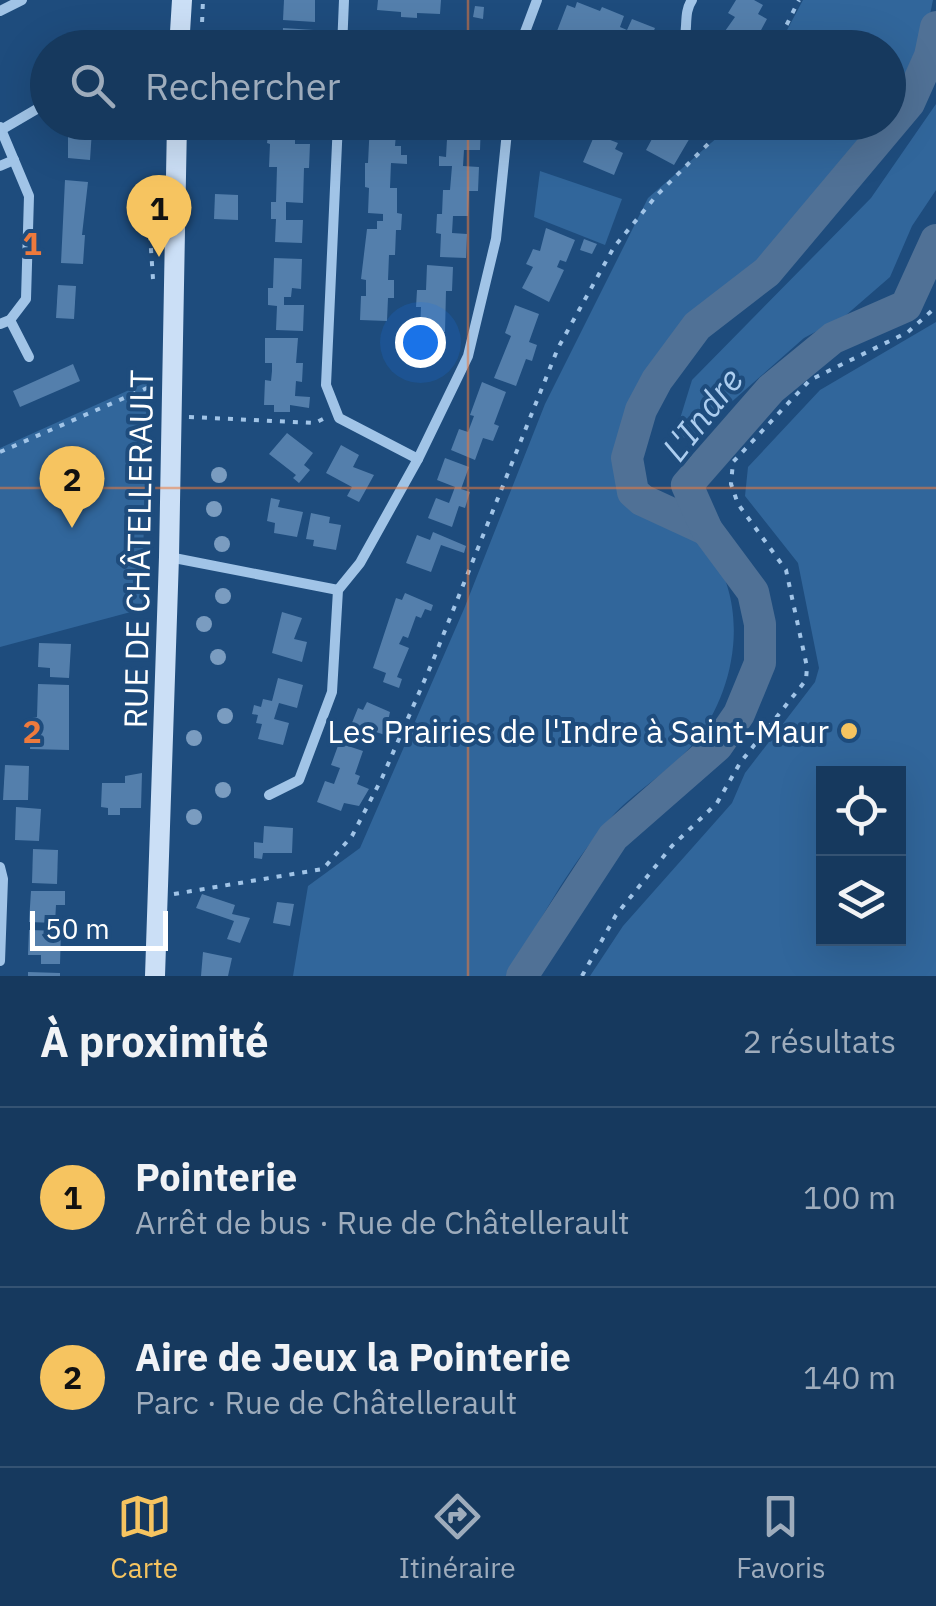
<!DOCTYPE html>
<html lang="fr">
<meta charset="utf-8">
<style>
body{margin:0;font-family:"IBM Plex Sans",sans-serif;background:#234467;color:#f1f3f6}
.controls{position:absolute;right:30px;bottom:30px;display:grid;overflow:hidden;border-radius:0px;box-shadow:0 10px 40px #0002}
.controls button{width:90px;height:90px;display:grid;place-items:center;padding:0;border:0;border-bottom:2px solid #355373;background:#16395e;color:#f1f3f6;font:50px sans-serif}
.scale{position:absolute;left:30px;bottom:25px;width:138px;box-sizing:border-box;padding-left:10px;border:5px solid #fff;border-top:0;font-size:28px;line-height:35px;white-space:nowrap;color:#fff;-webkit-text-stroke:8px #1e4c7d;paint-order:stroke}
.you{position:absolute;left:420px;top:342px;width:35px;height:35px;margin:-25px;border:8px solid #fff;border-radius:50%;background:#1a73e8;box-shadow:0 0 0 15px #1a73e833}
.badge{display:grid;place-items:center;width:65px;height:65px;border-radius:50%;background:#f6c460;color:#111;font-size:32px;font-weight:700}
.pin{position:absolute;translate:-50% -82px;filter:drop-shadow(0 2px 5px #0008)}
.pin::after{content:'';position:absolute;top:52px;width:35px;height:30px;background:inherit;clip-path:polygon(0 0,100% 0,50% 100%)}
.list{margin:0;padding:0;list-style:none}
h2{display:flex;justify-content:space-between;align-items:center;height:130px;margin:0;padding:0 40px;font-size:42px}
h2 small{font-size:32px;font-weight:400;color:#9eacbc}
.list li{display:grid;grid-template-columns:65px 1fr auto;gap:30px;align-items:center;box-sizing:border-box;height:180px;padding:0 40px;border-top:2px solid #355373}
.list b{display:block;font-size:38px;white-space:nowrap}
.list p{margin:0;font-size:32px;white-space:nowrap;color:#9eacbc}
.list em{font-size:32px;font-style:normal;color:#9eacbc}
.icon{flex:none;width:55px;height:55px;fill:none;stroke:currentColor;stroke-width:2;stroke-linecap:round;stroke-linejoin:round}
.map{position:relative;flex:none;width:936px;height:976px;overflow:hidden}
.search{position:absolute;background:#16395e;box-shadow:0 10px 40px #0002;left:30px;right:30px;top:30px;height:110px;display:flex;align-items:center;gap:25px;box-sizing:border-box;padding:0 35px;border-radius:55px;color:#9eacbc;font-size:38px}
.sheet{height:490px;background:#16395e}
nav{display:flex;justify-content:space-around;align-items:center;box-sizing:border-box;height:140px;border-top:2px solid #355373;background:#16395e;font-size:28px;color:#9eacbc}
nav a{display:grid;justify-items:center;gap:5px}
nav .on{color:#f6c460}
.map>svg:first-child{display:block}
</style>
<div class="map">
<svg width="936" height="976" viewBox="0 0 936 976">
<rect width="100%" height="100%" fill="#1e4c7d"/>
<g fill="#31669b" fill-rule="evenodd">
<path d="M803 0H933L922 53 889 111 888 48 778 47Z"/>
<path d="M936 104V190L912 226 890 277 845 316 804 338 719 413 693 440 675 435 692 380 871 198Z"/>
<path d="M735 122 880 123 849 163 742 280 670 343 624 422 616 481C620 487 624 495 629 500 649 520 689 522 707 546 751 605 737 690 693 744 669 773 632 792 608 821 568 868 538 922 510 976H293L308 886 360 848 464 609 545 404 648 198Z"/>
<path d="M540 171 622 199 605 245 534 217Z"/>
<path d="M936 322V976H590L623 926 732 803 745 773 815 682 819 668 798 563 745 496 748 467 820 390ZM824 774H898V938H824Z"/>
<path d="M147 382 142 609 0 647V448Z"/>
</g>
<g fill="none" stroke-linecap="round" stroke-linejoin="round">
<g stroke="#507196" stroke-width="32">
<path d="M707 530 642 500 633 492 627 458 641 410 657 380 697 326 767 272 909 103 930 56 936 27"/>
<path d="M522 976 613 837 717 746 739 714 760 663V624L753 592 707 530 687 485 771 389 833 338 906 306 936 240"/>
</g>
</g>
<g fill="#547fac">
<path d="M284 0H315V22L283 20Z"/>
<path d="M378 0H441L440 14 417 13V18L401 17V12L377 10Z"/>
<path d="M736 0H754L763 5 758 14 767 19 760 32 767 36 763 43 769 48H753L745 43 743 48H713L735 17 728 13Z"/>
<path d="M577 2 600 11 602 7 624 16 620 27 627 30 632 19 655 28 649 42 661 48H611L590 37 588 40 557 31 567 5 575 8Z"/>
<path d="M475 6 484 7 483 19 473 17Z"/>
<path d="M283 28 314 30V48H282Z"/>
<path d="M71 122H89V130H92L90 160 68 158V128H71Z"/>
<path d="M279 122H310V127H295V144H310L309 168H304L303 203 286 202V220H303L302 243 275 242 276 219H271V202H276L277 167H269L270 144 267 143 268 135H276Z"/>
<path d="M370 122H397L395 146H401V155H407V164L391 163 390 188H397V213L402 214 401 230H396L395 255H389L388 280H394V298H388L387 321 360 320 361 296H366V280L361 279 367 229H377V221H383V214L368 213 369 188 365 187V163H368Z"/>
<path d="M453 122H481L480 150H464L463 166 479 167 478 191H469L468 216H453L452 233 467 234 466 258 440 257 441 234 436 233 437 214H442L443 190H450L452 166H439V156L446 157 447 139H452Z"/>
<path d="M684 122H711L705 134Z"/>
<path d="M669 125 691 136 674 165 646 150 658 128 664 132Z"/>
<path d="M595 134 618 143 615 149 623 153 614 175 583 162Z"/>
<path d="M65 180 88 182 82 235H85L83 264 61 263Z"/>
<path d="M215 194 238 195V220L214 219Z"/>
<path d="M546 228 575 240 566 262 560 260 557 267 564 270 549 302 522 288 533 267 526 264 530 256 533 249 540 251Z"/>
<path d="M584 239 597 244 592 254 580 250Z"/>
<path d="M274 258 302 259 301 289 292 288 291 297H284V305H304L303 331 276 330 277 306 268 305V288H273Z"/>
<path d="M427 265 453 267 452 291H446L445 332H439L438 355 424 356V364H408L409 355H414L415 331H420L421 307H416L417 290H426Z"/>
<path d="M58 285 76 286 74 319 56 318Z"/>
<path d="M515 305 539 314 529 342 537 345 532 361 526 359 516 386 494 378 511 336 505 333Z"/>
<path d="M265 338H298L296 363H303L302 382 296 381 295 396 310 397 309 408 290 405V412H274V405H264L265 380 271 381 272 371V363H265Z"/>
<path d="M73 364 80 381 20 407 13 391Z"/>
<path d="M482 382 506 392 494 424 499 426 493 441 483 438 475 460 451 450 459 429 468 432 474 416 470 415Z"/>
<path d="M287 433 313 453 304 465 310 470 299 483 293 478 296 475 269 454Z"/>
<path d="M341 445 359 455 353 467 374 475 359 502 347 496 352 487 326 473Z"/>
<path d="M445 458 469 467 461 489 470 492 465 508 459 506 452 527 428 518 436 498 449 503 455 487 437 480Z"/>
<path d="M271 498 280 500 278 507 303 512 297 537 274 533 275 523 267 521Z"/>
<path d="M311 513 330 517 329 523 341 525 336 550 313 546 314 540 306 539Z"/>
<path d="M433 532 466 546 464 553 441 545 431 572 406 563 417 535 430 540Z"/>
<path d="M405 593 433 605 431 611 425 609 421 618 416 616 408 638 403 636 399 644 409 648 397 677 402 679 399 688 383 682 386 673 373 668 396 598 402 600Z"/>
<path d="M282 612 302 618 294 639 307 642 302 662 272 653Z"/>
<path d="M39 643 71 644 69 678 50 677V668L38 667Z"/>
<path d="M278 678 303 685 297 708 279 703 274 719 289 723 283 745 258 739 262 724 256 723 258 715 252 714 254 705 261 707 263 699 272 701Z"/>
<path d="M38 684 69 685V750L30 749 32 717H37Z"/>
<path d="M367 702 390 712 385 735 376 732 370 745 347 735 358 708 363 710Z"/>
<path d="M339 743 363 751 355 774 360 776 357 784 369 789 359 806 344 803 341 811 317 802 325 781 334 784 340 768 331 765Z"/>
<path d="M5 765 29 766 28 800H3Z"/>
<path d="M142 773 141 808H120V815H108V808L101 807 102 783H125V776Z"/>
<path d="M16 807 41 809 39 841 15 840Z"/>
<path d="M264 826 293 828 292 853H263L262 859 254 858V842L263 843Z"/>
<path d="M33 849 58 850 57 884 32 883Z"/>
<path d="M31 891H65V905H56L55 923 29 922Z"/>
<path d="M202 894 235 905 232 914 250 918 240 943 227 939 234 921 196 908Z"/>
<path d="M277 902 294 904 290 926 273 923Z"/>
<path d="M29 930 61 931 60 964H41V955H28Z"/>
<path d="M203 952 232 958 228 976H201Z"/>
<path d="M28 972 60 973V976H28Z"/>
</g>
<g fill="none" stroke-linecap="round" stroke-linejoin="round">
<g stroke="#a1c4e7" stroke-width="4" stroke-dasharray="5 8" stroke-linecap="butt">
<path d="M201 48 203 0"/>
<path d="M775 48 799 0"/>
<path d="M153 279 150 234 155 220"/>
<path d="M189 417 315 423 323 419"/>
<path d="M0 452 154 385"/>
<path d="M174 894 323 869 352 836 382 778 432 663 558 348 614 247 657 195 730 122"/>
<path d="M582 976 616 915 672 846 717 803 740 763 806 680 807 667 786 570 738 504 731 484 733 462 810 380 908 332 936 307"/>
</g>
<g stroke="#a1c4e7" stroke-width="10">
<path d="M0 11 22 0"/>
<path d="M342 43 469 48"/>
<path d="M342 48 344 0"/>
<path d="M519 48 537 0"/>
<path d="M681 48C690 33 682 14 692 0"/>
<path d="M338 122 326 385 339 418 418 459"/>
<path d="M0 127 29 196 26 299 10 320 0 324"/>
<path d="M1 130 42 106"/>
<path d="M0 166 14 160"/>
<path d="M10 320 29 357"/>
<path d="M169 557 338 590"/>
<path d="M269 795 299 780 332 692 338 590 360 563 418 459 468 356 496 239 508 122"/>
<path d="M0 867 3 879 0 961"/>
</g>
<g stroke="#cbdff6" stroke-width="20">
<path d="M179 48 182 0"/>
<path d="M155 976 169 557 177 122"/>
</g>
</g>
<g fill="#7a9cc0">
<circle cx="219" cy="475" r="8"/>
<circle cx="214" cy="509" r="8"/>
<circle cx="222" cy="544" r="8"/>
<circle cx="223" cy="596" r="8"/>
<circle cx="204" cy="624" r="8"/>
<circle cx="218" cy="657" r="8"/>
<circle cx="225" cy="716" r="8"/>
<circle cx="194" cy="738" r="8"/>
<circle cx="223" cy="790" r="8"/>
<circle cx="194" cy="817" r="8"/>
</g>
<path fill="none" stroke="#ed7a3d" stroke-width="2.5" stroke-opacity="0.55" d="M468 0V48M468 122V976M0 488H936"/>
<circle fill="#f6c460" stroke="#1e4c7d" stroke-width="4" cx="849" cy="731" r="10"/>
<g text-anchor="middle" dominant-baseline="central" stroke-width="8" stroke-linejoin="round" paint-order="stroke">
<g font-size="32" fill="#fff" stroke="#1e4c7d">
<text transform="translate(138 549) rotate(-89)">RUE DE CHÂTELLERAULT</text>
</g>
<g font-size="32" fill="#fff" stroke="#1e4c7d" text-anchor="end">
<text x="829" y="731">Les Prairies de l'Indre à Saint-Maur</text>
</g>
<g font-size="35" font-style="italic" fill="#accdef" stroke="#1e4c7d">
<text transform="translate(702 414) rotate(-52)">L'Indre</text>
</g>
</g>
<g font-size="32" text-anchor="middle" font-weight="bold" fill="#ed7a3d" stroke="#1e4c7d" stroke-width="8" stroke-linejoin="round" paint-order="stroke">
<text x="32" y="255">1</text>
<text x="32" y="743">2</text>
</g>
</svg>
<div class="controls">
<button><svg class="icon" aria-label="locate" viewBox="0 0 24 24"><circle cx="12" cy="12" r="6"/><path d="M12 2v4M12 18v4M2 12h4M18 12h4"/></svg></button>
<button><svg class="icon" aria-label="layers" viewBox="0 0 24 24"><path d="M12 4l9 5-9 5-9-5zM3 14l9 5 9-5"/></svg></button>
</div>
<div class="scale">50 m</div>
<div class="you"></div>
<div class="pin badge" style="left:159px;top:257px">1</div>
<div class="pin badge" style="left:72px;top:528px">2</div>
<div class="search"><svg class="icon" aria-label="search" viewBox="0 0 24 24"><circle cx="10" cy="10" r="6"/><path d="M15 15l6 6"/></svg>Rechercher</div>
</div>
<section class="sheet">
<h2>À proximité<small>2 résultats</small></h2>
<ul class="list">
<li><span class="badge">1</span><div><b>Pointerie</b><p>Arrêt de bus · Rue de Châtellerault</p></div><em>100 m</em></li>
<li><span class="badge">2</span><div><b>Aire de Jeux la Pointerie</b><p>Parc · Rue de Châtellerault</p></div><em>140 m</em></li>
</ul>
</section>
<nav>
<a class="on"><svg class="icon" aria-label="map" viewBox="0 0 24 24"><path d="M3 6l6-2 6 2 6-2v14l-6 2-6-2-6 2zM9 4v14M15 6v14"/></svg>Carte</a>
<a><svg class="icon" aria-label="directions" viewBox="0 0 24 24"><path d="M12 3l9 9-9 9-9-9zM9 14v-3h6M13 9l2 2-2 2"/></svg>Itinéraire</a>
<a><svg class="icon" aria-label="saved" viewBox="0 0 24 24"><path d="M7 4h10v16l-5-4-5 4z"/></svg>Favoris</a>
</nav>
